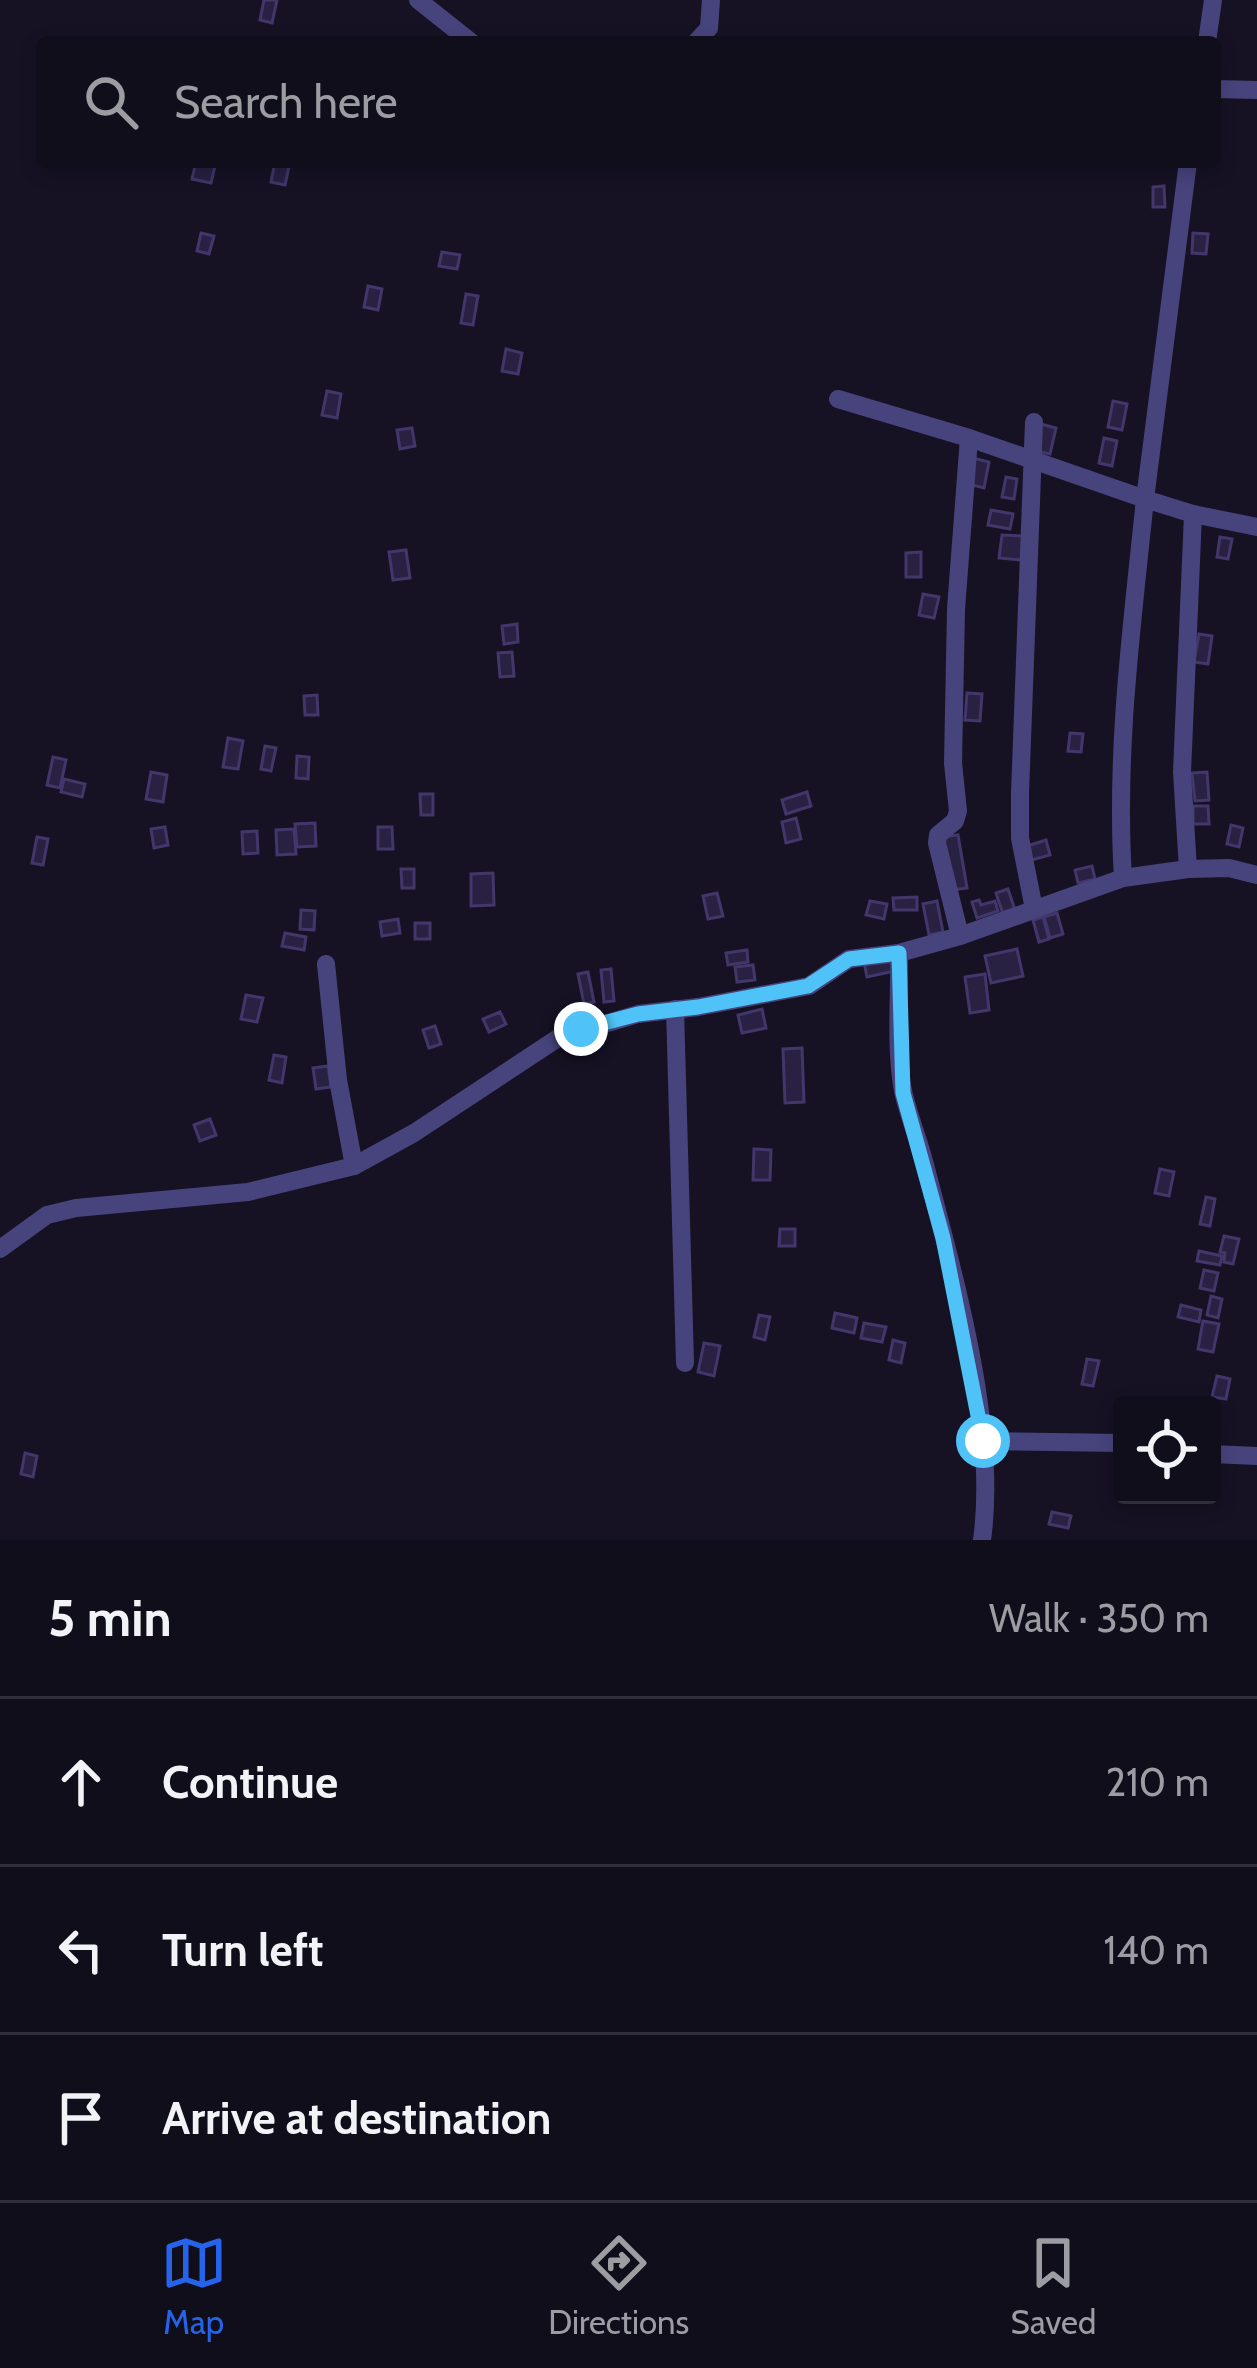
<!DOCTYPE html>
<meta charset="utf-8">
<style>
body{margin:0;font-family:Cabin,sans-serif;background:#1e1c28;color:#f1f3f6}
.controls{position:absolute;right:36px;bottom:36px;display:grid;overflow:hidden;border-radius:12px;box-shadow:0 6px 18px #0003}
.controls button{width:108px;height:108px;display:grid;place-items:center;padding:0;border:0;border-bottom:3px solid #302e3a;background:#100e1b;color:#f1f3f6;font:60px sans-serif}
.stop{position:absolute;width:36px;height:36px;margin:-27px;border:9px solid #4fc3f7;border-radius:50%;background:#fff}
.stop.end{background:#4fc3f7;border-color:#fff;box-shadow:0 3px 12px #0008}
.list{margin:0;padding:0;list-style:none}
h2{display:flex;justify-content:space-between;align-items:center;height:156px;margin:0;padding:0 48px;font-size:51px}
h2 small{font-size:39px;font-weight:400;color:#9c9ca3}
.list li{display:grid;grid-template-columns:78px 1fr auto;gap:36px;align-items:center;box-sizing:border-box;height:168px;padding:0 48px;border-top:3px solid #302e3a}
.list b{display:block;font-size:45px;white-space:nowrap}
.list em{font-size:39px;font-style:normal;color:#9c9ca3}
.icon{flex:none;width:66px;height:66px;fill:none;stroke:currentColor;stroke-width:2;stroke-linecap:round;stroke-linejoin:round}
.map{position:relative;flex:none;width:1257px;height:1540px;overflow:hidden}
.search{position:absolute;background:#100e1b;box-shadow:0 6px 18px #0003;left:36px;right:36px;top:36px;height:132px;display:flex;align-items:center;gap:30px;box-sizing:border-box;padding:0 42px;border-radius:12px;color:#9c9ca3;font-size:45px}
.sheet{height:660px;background:#100e1b}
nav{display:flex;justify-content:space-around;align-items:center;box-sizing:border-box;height:168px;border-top:3px solid #302e3a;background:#100e1b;font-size:33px;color:#9c9ca3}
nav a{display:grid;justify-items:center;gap:6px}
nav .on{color:#2563eb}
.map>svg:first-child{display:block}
</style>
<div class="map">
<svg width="1257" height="1540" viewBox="0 0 1257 1540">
<rect width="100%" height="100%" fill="#161224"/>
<g fill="#282142" stroke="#42366b" stroke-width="3">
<path d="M264 0H277L272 23 260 20Z"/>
<path d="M196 162H216L211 183 192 179Z"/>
<path d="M275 162H290L285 185 271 182Z"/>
<path d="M1164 186 1165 207H1153V187Z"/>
<path d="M201 233 214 236 209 254 197 251Z"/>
<path d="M1193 233 1208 234 1206 254 1192 253Z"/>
<path d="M442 252 460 255 457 269 439 266Z"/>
<path d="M368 286 382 289 378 310 364 307Z"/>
<path d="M466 294 478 296 473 325 461 323Z"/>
<path d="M506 349 522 353 518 374 502 371Z"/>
<path d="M327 391 341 394 337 418 322 415Z"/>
<path d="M1113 401 1127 404 1122 430 1108 427Z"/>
<path d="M1041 424 1056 428 1050 454 1036 451Z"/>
<path d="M412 428 415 446 400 449 397 430Z"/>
<path d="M1104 438 1117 441 1112 466 1099 463Z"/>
<path d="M973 458 989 462 984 488 968 484Z"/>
<path d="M1006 477 1017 479 1014 499 1002 497Z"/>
<path d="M991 510 1013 514 1010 529 988 525Z"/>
<path d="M1002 535 1023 536 1021 560 999 558Z"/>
<path d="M1220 537 1232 539 1228 559 1217 557Z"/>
<path d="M406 550 410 578 393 580 389 552Z"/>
<path d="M921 552V577H906V553Z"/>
<path d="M923 594 939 597 934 618 919 615Z"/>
<path d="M517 624 518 642 504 644 502 626Z"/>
<path d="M1199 634 1212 636 1208 664 1194 662Z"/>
<path d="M512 652 514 676 500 677 498 653Z"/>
<path d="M967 693 982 694 980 721 965 720Z"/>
<path d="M317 695 318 715H305L304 696Z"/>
<path d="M1070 733 1083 734 1081 752 1068 751Z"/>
<path d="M228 738 243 741 238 769 223 767Z"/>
<path d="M265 746 276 748 271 771 261 769Z"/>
<path d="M297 756 309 757 308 779 296 778Z"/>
<path d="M53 757 66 760 60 788 47 785Z"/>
<path d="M151 772 167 775 163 802 146 799Z"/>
<path d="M1207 772 1209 800 1195 801 1192 773Z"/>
<path d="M64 779 85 784 82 797 61 792Z"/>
<path d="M807 792 811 806 786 814 782 800Z"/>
<path d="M420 794H433V815H421Z"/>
<path d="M1193 806H1208L1209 824H1193Z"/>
<path d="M796 818 801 839 786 843 782 822Z"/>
<path d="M315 823 316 846 297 847 295 824Z"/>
<path d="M1231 825 1243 828 1239 847 1227 844Z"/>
<path d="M165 827 168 845 154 848 151 829Z"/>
<path d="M378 827H392L393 849H378Z"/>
<path d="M294 829 296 854 277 855 276 830Z"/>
<path d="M257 831 258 853 243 854 242 832Z"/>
<path d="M958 835 967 888 951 890 942 837Z"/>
<path d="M37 837 48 839 43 865 32 863Z"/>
<path d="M1046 840 1050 855 1028 861 1024 847Z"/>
<path d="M1092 866 1095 879 1078 883 1075 870Z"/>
<path d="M401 869H414V888H402Z"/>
<path d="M493 873 494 905 471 906V874Z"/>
<path d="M1008 889 1016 913 1004 917 996 893Z"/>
<path d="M717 893 723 916 708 919 703 896Z"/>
<path d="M917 897V910H894L893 898Z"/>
<path d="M979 900 981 905 995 901 998 911 977 918 972 902Z"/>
<path d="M870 901 887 904 884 919 866 915Z"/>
<path d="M937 901 943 932 929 935 923 904Z"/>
<path d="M301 910 315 911 314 930 300 929Z"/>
<path d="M1057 913 1063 934 1050 938 1044 917Z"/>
<path d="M1043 917 1049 939 1039 942 1033 920Z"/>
<path d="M398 919 400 933 382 936 380 922Z"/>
<rect x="415" y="923" width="15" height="16"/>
<path d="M285 933 306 937 304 950 282 946Z"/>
<path d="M1017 949 1023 976 991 983 985 956Z"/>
<path d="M747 950 748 962 728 965 726 953Z"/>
<path d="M891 956 894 971 867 977 864 962Z"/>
<path d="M753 965 755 980 737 982 735 967Z"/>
<path d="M611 969 614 1001 604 1002 601 970Z"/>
<path d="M588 972 594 1002 584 1004 578 974Z"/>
<path d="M985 974 989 1010 970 1013 965 977Z"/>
<path d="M246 995 263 998 257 1022 241 1019Z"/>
<path d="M762 1009 766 1028 742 1033 738 1015Z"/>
<path d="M500 1012 506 1024 489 1032 483 1019Z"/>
<path d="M435 1026 441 1044 429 1048 423 1030Z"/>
<path d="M802 1048 804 1102 785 1103 783 1049Z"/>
<path d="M274 1055 286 1057 282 1083 269 1080Z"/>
<path d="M328 1066 331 1087 316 1089 313 1068Z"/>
<path d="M210 1119 216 1135 200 1141 194 1125Z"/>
<path d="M754 1149 771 1150 770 1180H753Z"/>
<path d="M1160 1169 1174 1172 1169 1196 1155 1193Z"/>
<path d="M1206 1197 1215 1199 1210 1226 1200 1224Z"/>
<path d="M780 1229H795V1246H779Z"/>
<path d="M1224 1236 1239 1239 1233 1264 1224 1262 1225 1253 1220 1252Z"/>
<path d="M1199 1251 1222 1256 1220 1265 1197 1261Z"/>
<path d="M1204 1270 1218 1273 1214 1291 1200 1288Z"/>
<path d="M1211 1296 1222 1299 1218 1318 1207 1315Z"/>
<path d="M1181 1305 1201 1310 1199 1322 1178 1317Z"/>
<path d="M835 1313 857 1318 854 1333 832 1328Z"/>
<path d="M759 1315 770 1317 765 1340 754 1337Z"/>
<path d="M1203 1321 1219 1324 1213 1352 1198 1349Z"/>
<path d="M864 1323 886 1327 882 1342 861 1338Z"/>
<path d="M893 1340 905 1343 901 1363 889 1360Z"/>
<path d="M704 1343 720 1346 714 1376 698 1372Z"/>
<path d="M1087 1359 1099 1361 1093 1386 1082 1384Z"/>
<path d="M1217 1376 1230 1379 1226 1399 1212 1397Z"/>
<path d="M25 1453 37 1456 33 1477 21 1474Z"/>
<path d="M1052 1512 1071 1516 1068 1528 1049 1524Z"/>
</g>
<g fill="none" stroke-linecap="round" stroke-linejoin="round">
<g stroke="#47447d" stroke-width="18">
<path d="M418 0 471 42"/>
<path d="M696 42 709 28 711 0"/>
<path d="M1207 42 1213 0"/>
<path d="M1215 89 1257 90"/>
<path d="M838 399 969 438 1145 499 1188 162"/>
<path d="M1188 869 1182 772 1193 514"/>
<path d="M1123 878C1115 751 1132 626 1145 499L1193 514 1257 527"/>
<path d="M1034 909 1020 838V793L1034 422"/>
<path d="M960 936 937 843 938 835 955 821 958 811 953 763 956 609 969 438"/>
<path d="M899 953C900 998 895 1047 903 1091 908 1114 918 1138 924 1161 953 1273 998 1425 982 1540"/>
<path d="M326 964 338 1080 354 1166"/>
<path d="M675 1009 685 1363"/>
<path d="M0 1249 47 1215 76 1208 248 1192 354 1166 414 1133 558 1038 638 1014 698 1007 809 986 849 959 899 953 960 936 1123 878 1188 869 1229 868 1257 875"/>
<path d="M983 1441 1122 1443"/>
<path d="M1212 1454 1257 1456"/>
</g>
</g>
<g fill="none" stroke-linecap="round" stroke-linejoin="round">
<path stroke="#4fc3f7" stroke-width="15" d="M581 1029 638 1014 698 1007 808 986 849 959 899 953 903 1093 943 1238 983 1441"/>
</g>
</svg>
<div class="controls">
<button><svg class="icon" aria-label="locate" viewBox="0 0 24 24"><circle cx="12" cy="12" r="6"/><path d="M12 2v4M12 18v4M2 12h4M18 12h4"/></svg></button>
</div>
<div class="stop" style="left:983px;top:1441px"></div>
<div class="stop end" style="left:581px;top:1029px"></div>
<div class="search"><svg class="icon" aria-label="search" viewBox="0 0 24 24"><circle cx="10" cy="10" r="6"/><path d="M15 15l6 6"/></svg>Search here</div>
</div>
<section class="sheet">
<h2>5 min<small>Walk · 350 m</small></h2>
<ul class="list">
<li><svg class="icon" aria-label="ahead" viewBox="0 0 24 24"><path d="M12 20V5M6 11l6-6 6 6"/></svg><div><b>Continue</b></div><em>210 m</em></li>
<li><svg class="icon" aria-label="left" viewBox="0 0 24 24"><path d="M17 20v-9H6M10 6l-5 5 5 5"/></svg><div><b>Turn left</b></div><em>140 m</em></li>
<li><svg class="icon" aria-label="arrive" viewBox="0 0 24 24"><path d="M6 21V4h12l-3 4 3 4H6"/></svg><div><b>Arrive at destination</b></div></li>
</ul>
</section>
<nav>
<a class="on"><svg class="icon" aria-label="map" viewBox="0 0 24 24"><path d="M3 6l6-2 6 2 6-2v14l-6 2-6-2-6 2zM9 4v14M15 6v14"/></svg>Map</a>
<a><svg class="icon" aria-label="directions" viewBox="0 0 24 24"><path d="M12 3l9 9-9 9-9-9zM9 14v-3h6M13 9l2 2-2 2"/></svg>Directions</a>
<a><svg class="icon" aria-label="saved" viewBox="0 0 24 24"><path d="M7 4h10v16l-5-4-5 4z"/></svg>Saved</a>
</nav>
